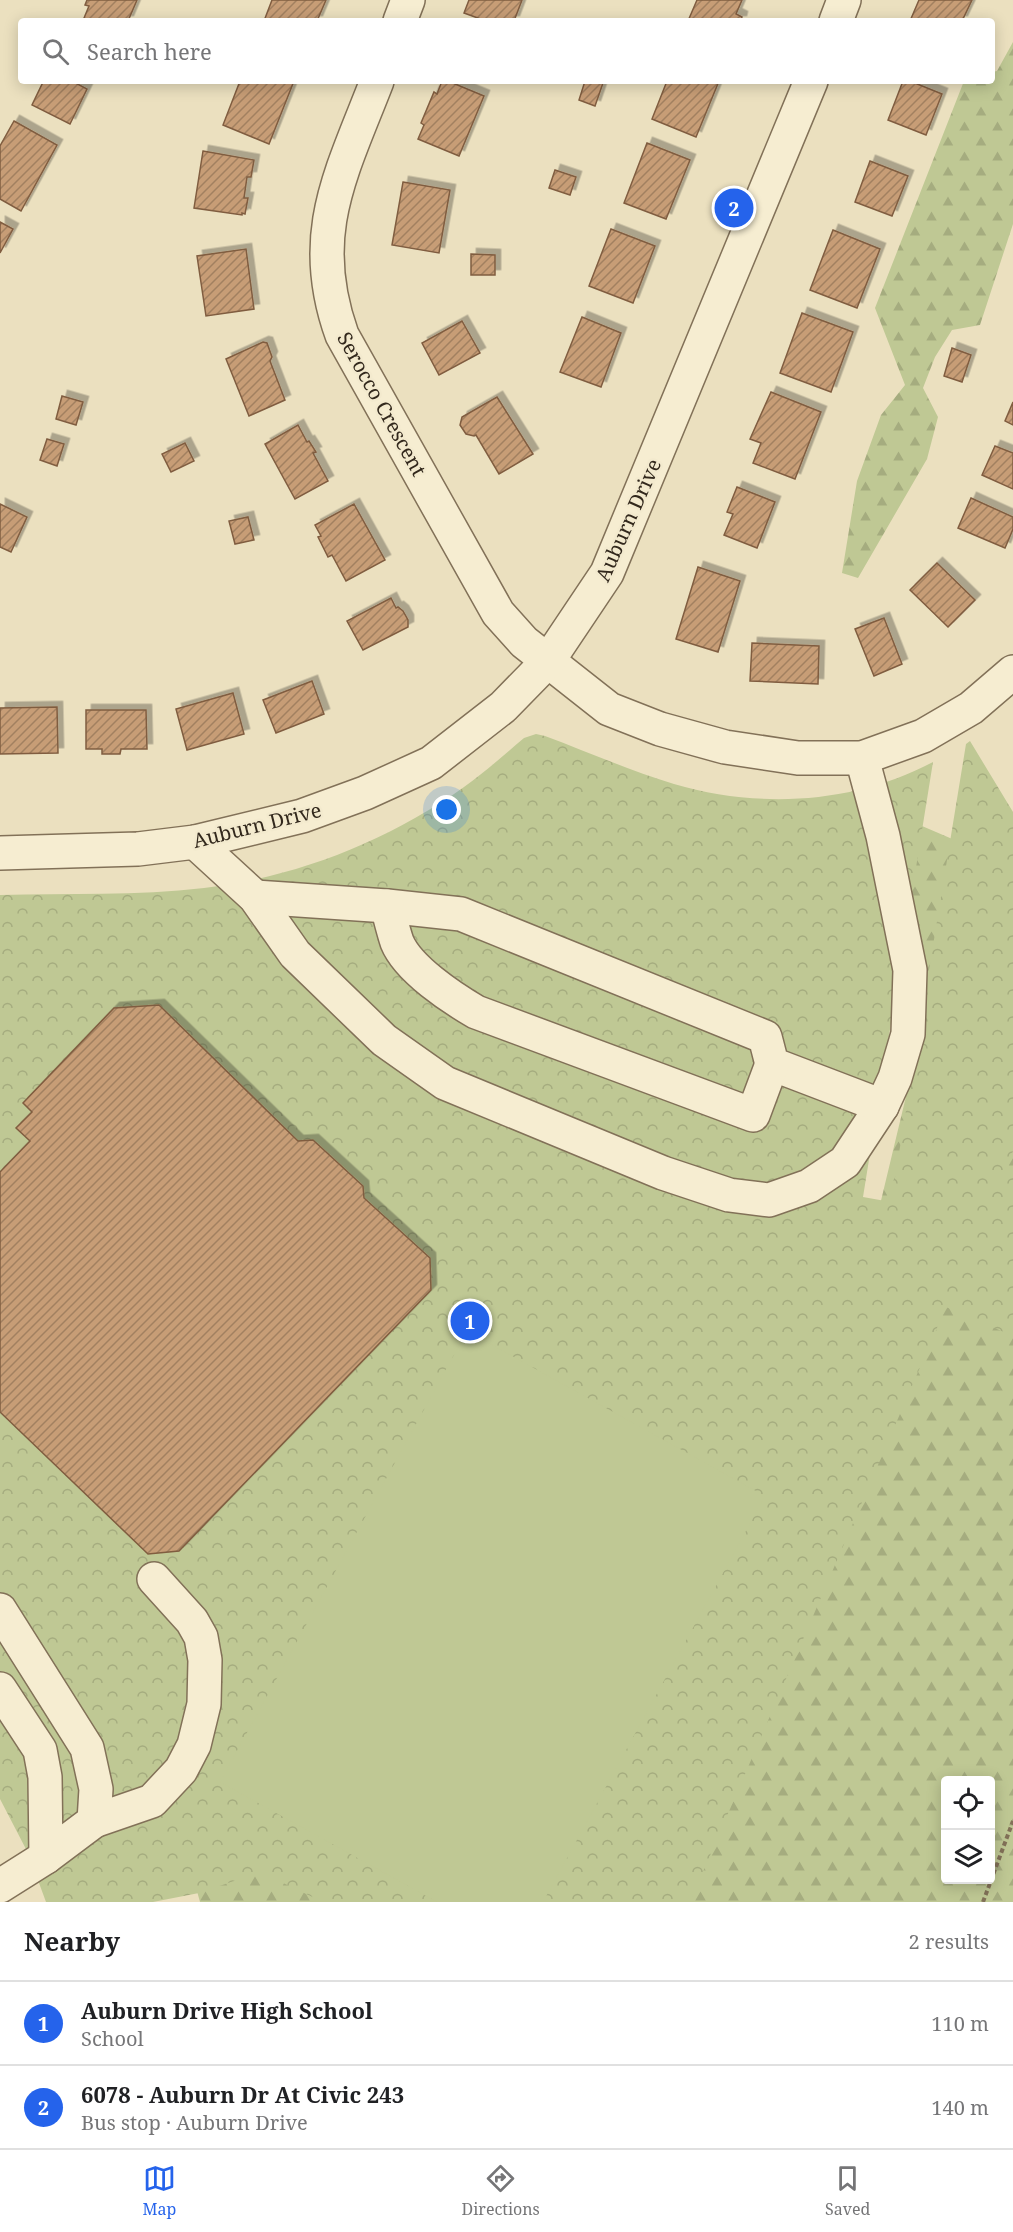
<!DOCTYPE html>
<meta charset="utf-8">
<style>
body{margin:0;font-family:"Noto Serif",serif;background:#f6f6f6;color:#202124}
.controls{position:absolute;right:18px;bottom:18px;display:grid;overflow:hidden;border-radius:6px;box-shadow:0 3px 15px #0003}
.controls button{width:54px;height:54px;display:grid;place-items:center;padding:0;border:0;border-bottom:2px solid #e0e0e0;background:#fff;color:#202124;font:30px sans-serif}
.you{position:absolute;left:447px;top:810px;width:21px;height:21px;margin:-15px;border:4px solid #fff;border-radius:50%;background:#1a73e8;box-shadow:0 0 0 9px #1a73e833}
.badge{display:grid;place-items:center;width:39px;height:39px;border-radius:50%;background:#2563eb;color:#fff;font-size:20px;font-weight:700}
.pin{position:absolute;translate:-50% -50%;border:3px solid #fff;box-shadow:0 2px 6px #0006}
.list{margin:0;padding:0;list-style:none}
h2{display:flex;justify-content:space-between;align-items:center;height:78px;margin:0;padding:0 24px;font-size:26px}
h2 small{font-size:20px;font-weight:400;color:#757577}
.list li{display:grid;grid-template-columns:39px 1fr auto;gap:18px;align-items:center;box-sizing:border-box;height:84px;padding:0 24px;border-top:2px solid #e0e0e0}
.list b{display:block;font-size:22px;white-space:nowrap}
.list p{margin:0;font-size:20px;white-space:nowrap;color:#757577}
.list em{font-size:20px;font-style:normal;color:#757577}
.icon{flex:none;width:33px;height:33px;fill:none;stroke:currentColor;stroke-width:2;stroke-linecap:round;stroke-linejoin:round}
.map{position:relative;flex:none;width:1013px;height:1902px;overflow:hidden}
.search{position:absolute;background:#fff;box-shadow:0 3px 15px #0003;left:18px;right:18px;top:18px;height:66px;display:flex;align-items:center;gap:15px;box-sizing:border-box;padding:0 21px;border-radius:6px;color:#757577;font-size:22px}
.sheet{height:246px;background:#fff}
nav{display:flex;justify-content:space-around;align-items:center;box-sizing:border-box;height:84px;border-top:2px solid #e0e0e0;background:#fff;font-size:16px;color:#757577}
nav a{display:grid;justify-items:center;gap:3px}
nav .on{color:#2563eb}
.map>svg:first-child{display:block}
</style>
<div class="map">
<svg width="1013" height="1902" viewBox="0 0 1013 1902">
<defs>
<pattern id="forest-firs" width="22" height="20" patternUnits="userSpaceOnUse" patternTransform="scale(1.5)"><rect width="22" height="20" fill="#bfc894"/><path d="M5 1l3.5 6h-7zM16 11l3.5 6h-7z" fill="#a5ac7f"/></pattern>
<pattern id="park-crowns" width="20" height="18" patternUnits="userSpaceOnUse" patternTransform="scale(1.5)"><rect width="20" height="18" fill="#bfc894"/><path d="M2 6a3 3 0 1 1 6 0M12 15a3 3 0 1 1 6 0" fill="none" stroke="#a5ac7f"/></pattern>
<pattern id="building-hatch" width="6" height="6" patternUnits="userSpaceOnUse" patternTransform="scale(1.5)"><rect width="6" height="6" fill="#c79d76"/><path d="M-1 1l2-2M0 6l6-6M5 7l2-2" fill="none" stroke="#a28060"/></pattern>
<filter id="shadow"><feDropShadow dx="5.5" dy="-5.5" stdDeviation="0" flood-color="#0004"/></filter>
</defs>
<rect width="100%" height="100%" fill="#ebe0bf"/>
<g fill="url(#forest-firs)" fill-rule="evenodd">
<path d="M1013 42V224L980 325 952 330 935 357 923 388 938 417 927 459 858 578 842 573 857 481 881 415 905 385 875 308 964 81H992V72L997 71Z"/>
<path d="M859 799 1013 865V1902H519L873 1234 914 1063ZM946 1780H990V1880H946Z"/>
<path d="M174 1808 358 1902H200Z"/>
</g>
<path fill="url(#park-crowns)" d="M536 734 545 736C588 752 631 771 674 784 759 809 854 804 933 762L863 1197 891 1202 966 744 970 741 1013 812V1151L1003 1174 1013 1178V1336L946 1307 690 1902H323L260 1872 199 1893 153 1902H46L28 1853 0 1799V895C68 893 137 896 204 888 297 877 388 841 464 787 485 772 504 755 524 738Z"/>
<path fill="#bfc894" d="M467 1331 765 1496 543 1902H437L220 1782Z"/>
<g fill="url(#building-hatch)" stroke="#805d40" stroke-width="1.5" filter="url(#shadow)">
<path d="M87 0H137L128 21H91L84 18 89 6 85 5Z"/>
<path d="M272 0H326L317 21H264Z"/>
<path d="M469 0H522L514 21H486L464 13Z"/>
<path d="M697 0H742L736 14 742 17 741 21H688Z"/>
<path d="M919 0H972L962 21H910Z"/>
<path d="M41 81H72L87 89 70 124 32 105 43 82Z"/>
<path d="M240 81H294L269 144 223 125Z"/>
<path d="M442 81H448L484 96 459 156 418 139 424 125 421 123 434 92 437 94Z"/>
<path d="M585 81 603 83 595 106 579 100Z"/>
<path d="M667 81H719L696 137 652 119Z"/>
<path d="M903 81H910L942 94 926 135 888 120Z"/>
<path d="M14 121 57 145 21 211 0 199V146Z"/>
<path d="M647 143 690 160 666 219 624 203Z"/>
<path d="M203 151 254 160 251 177H247L244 198H248L245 214 242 213V215L194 208Z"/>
<path d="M870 161 908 176 892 216 855 202Z"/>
<path d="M555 170 576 177 570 195 549 188Z"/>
<path d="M403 182 450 190 439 253 392 245Z"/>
<path d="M0 222 13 229 0 253Z"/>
<path d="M611 229 655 246 633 303 589 286Z"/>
<path d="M833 230 880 249 857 308 810 290Z"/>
<path d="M246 249 254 309 206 316 197 256Z"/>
<path d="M471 254 495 255V275H471Z"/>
<path d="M802 313 853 332 831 392 780 373Z"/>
<path d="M582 317 621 333 601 387 560 372Z"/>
<path d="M462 321 480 353 439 375 422 343Z"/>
<path d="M263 342 267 343 272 357 270 361 285 400 249 416 226 359Z"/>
<path d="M952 348 971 355 962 382 944 376Z"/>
<path d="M771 392 821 412 795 479 753 463 761 443 750 439Z"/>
<path d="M62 396 83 402 76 425 56 419Z"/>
<path d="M497 397 533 454 499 474 476 435 474 436 466 434 460 425 462 417Z"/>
<path d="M1013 402V425L1005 421Z"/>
<path d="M298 425 307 442 309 441 316 452 313 453 328 481 295 499 265 444Z"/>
<path d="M47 439 64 444 57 466 40 460Z"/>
<path d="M185 443 194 461 171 472 162 454Z"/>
<path d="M995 446 1013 453V489L982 475Z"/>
<path d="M737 487 775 502 757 548 724 535 733 514 727 512Z"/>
<path d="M971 498 1013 517V529L1005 548 958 528Z"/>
<path d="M0 504 27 517 11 552 0 547Z"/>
<path d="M354 504 385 560 346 581 332 555 328 557 318 537 321 536 315 525Z"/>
<path d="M248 517 254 540 235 544 229 521Z"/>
<path d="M937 563 975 600 948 627 910 590Z"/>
<path d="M698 567 740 581 718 652 676 639Z"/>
<path d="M391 598 396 608 398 607 403 611 408 620V627L363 650 347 621Z"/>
<path d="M884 618 902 664 874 676 855 629Z"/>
<path d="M752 643 819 646 818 684 750 681Z"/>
<path d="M312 681 324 714 276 733 263 700Z"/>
<path d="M233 693 244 734 187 750 176 709Z"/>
<path d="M57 707 58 753 0 754V708Z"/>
<path d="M86 710H146L147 749H121L120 754H102V749H86Z"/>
<path d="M159 1005 298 1141 313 1140 363 1186 364 1198 430 1258 431 1290 179 1551 148 1554 0 1412V1172L30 1141 16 1128 32 1112 23 1103 114 1008Z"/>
</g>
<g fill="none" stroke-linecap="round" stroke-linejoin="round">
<defs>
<g id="minor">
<path d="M400 21 408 0"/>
<path d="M836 21 844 0"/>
<path d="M377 81C341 174 306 235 342 335L498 613 524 642 609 709 660 729 725 747 798 758H862L923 736 971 708 1013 672"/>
<path d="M195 842 255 897 295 954 384 1040 445 1083 663 1173 729 1195 769 1200 809 1186 845 1162 882 1106 895 1078 908 1034 910 970 883 836 862 758"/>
<path d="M0 853 138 849 195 842 302 816 365 793 431 763 503 707 548 661 607 573 811 81"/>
<path d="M255 897 387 906 461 914 765 1037 772 1064 882 1106"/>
<path d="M387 906C390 917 393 930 397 942 408 969 452 998 476 1012L753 1115 772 1064"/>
<path d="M0 1610 87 1748 96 1789 94 1821 46 1857 0 1886"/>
<path d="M0 1689 40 1750 45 1777 46 1857"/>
<path d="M94 1821 152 1801 181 1770 194 1745 204 1704 205 1660 201 1637 192 1621 154 1579"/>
</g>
</defs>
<use href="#minor" stroke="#827158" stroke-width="36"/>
<path stroke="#827158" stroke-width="4" stroke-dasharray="4.5 3" stroke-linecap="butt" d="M983 1902 1013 1821"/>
<use href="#minor" stroke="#f6edd1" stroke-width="33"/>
</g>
<g text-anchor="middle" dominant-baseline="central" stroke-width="5" stroke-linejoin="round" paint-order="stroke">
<g font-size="20" fill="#32281c" stroke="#f3eace">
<text transform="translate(382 404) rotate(61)">Serocco Crescent</text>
<text transform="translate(628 520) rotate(-66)">Auburn Drive</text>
<text transform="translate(257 825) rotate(-14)">Auburn Drive</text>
</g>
</g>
</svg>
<div class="controls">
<button><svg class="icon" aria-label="locate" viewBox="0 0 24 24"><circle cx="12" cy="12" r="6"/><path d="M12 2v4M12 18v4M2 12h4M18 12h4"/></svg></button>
<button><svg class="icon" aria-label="layers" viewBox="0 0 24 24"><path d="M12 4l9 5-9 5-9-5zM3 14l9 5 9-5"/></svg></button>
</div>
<div class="you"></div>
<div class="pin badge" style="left:470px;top:1321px">1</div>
<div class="pin badge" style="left:734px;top:208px">2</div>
<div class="search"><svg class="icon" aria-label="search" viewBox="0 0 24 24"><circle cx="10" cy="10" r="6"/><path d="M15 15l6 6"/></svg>Search here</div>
</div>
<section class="sheet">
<h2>Nearby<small>2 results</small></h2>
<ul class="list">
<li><span class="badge">1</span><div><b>Auburn Drive High School</b><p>School</p></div><em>110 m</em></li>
<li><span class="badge">2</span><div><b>6078 - Auburn Dr At Civic 243</b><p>Bus stop · Auburn Drive</p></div><em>140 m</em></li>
</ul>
</section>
<nav>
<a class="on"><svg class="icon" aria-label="map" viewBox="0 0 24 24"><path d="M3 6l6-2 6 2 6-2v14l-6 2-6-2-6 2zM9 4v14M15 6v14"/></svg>Map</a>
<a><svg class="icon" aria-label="directions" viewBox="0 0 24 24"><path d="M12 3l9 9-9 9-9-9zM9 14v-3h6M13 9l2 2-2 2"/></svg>Directions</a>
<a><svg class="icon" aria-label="saved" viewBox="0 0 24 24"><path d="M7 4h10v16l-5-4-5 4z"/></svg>Saved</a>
</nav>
